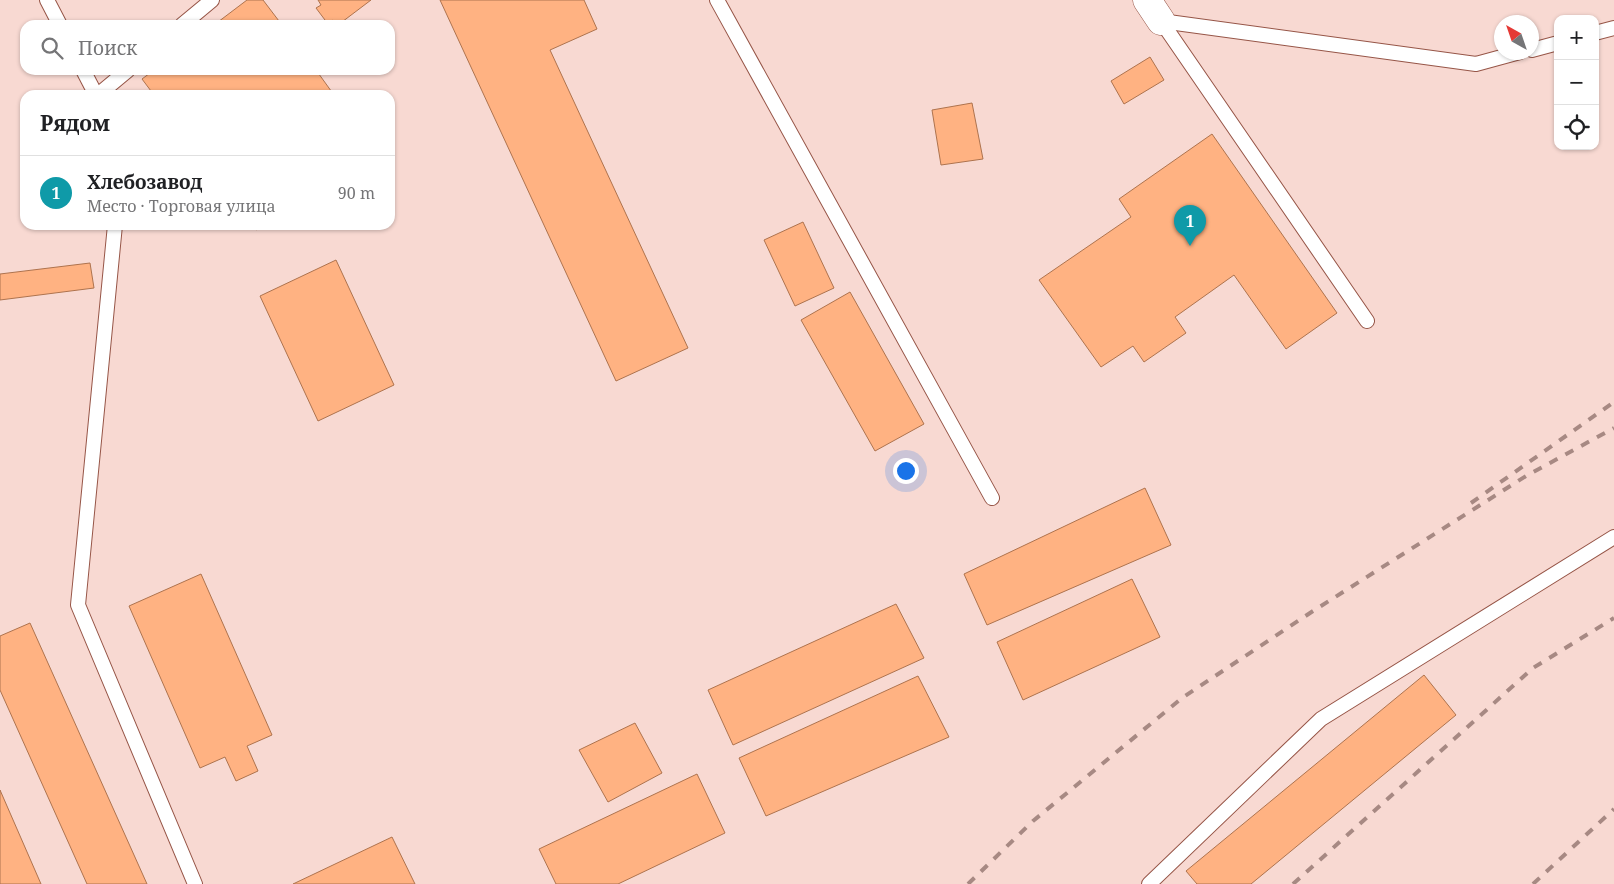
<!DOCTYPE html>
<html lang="ru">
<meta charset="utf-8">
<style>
body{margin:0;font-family:"Noto Serif",serif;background:#f6f6f6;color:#202124}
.controls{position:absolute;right:15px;top:15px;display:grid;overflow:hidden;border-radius:10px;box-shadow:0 1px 4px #0004}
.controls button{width:45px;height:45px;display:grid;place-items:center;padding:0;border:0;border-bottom:1px solid #e0e0e0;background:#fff;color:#202124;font:25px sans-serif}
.compass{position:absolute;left:1494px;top:15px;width:45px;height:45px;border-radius:50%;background:#fff;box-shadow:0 1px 4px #0004;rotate:320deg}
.you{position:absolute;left:905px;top:470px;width:18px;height:18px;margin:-12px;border:4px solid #fff;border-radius:50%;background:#1a73e8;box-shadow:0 0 0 8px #1a73e833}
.badge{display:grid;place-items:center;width:32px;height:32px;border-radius:50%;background:#3f8492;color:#fff;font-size:16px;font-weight:700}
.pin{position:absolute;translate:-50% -41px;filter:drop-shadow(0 1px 2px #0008)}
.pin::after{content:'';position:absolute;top:26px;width:18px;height:15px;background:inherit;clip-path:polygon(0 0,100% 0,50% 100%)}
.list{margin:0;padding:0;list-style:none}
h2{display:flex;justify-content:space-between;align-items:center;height:65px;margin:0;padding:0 20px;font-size:21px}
h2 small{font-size:16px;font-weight:400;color:#757577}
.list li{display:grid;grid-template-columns:32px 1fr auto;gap:15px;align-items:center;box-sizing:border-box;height:75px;padding:0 20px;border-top:1px solid #e0e0e0}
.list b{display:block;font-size:19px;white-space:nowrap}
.list p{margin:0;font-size:16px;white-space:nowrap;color:#757577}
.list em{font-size:16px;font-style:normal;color:#757577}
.icon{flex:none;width:28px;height:28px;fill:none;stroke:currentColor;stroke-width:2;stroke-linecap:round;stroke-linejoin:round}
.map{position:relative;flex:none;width:1614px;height:884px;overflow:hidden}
.search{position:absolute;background:#fff;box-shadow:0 1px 4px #0004;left:20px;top:20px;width:375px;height:55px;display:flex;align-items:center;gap:12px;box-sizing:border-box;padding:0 18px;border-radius:15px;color:#757577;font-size:19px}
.panel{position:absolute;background:#fff;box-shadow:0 1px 4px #0004;left:20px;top:90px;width:375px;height:140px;border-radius:15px}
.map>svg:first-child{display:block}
</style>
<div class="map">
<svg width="1614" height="884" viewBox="0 0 1614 884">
<rect width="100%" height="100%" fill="#f8d9d2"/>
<g fill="#ffb282" stroke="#ae734e">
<path d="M247 0H263L282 25H214Z"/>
<path d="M318 0H371L338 25 333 20 328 24 316 8 321 5Z"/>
<path d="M440 0H584L597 29 550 50 688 348 616 381Z"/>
<path d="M1150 57 1164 80 1124 104 1111 81Z"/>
<path d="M154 70H316L334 95H154L142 79Z"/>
<path d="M972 103 983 159 941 165 932 110Z"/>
<path d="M1212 134 1337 313 1286 349 1234 275 1175 317 1186 333 1144 362 1133 346 1101 367 1039 280 1131 217 1119 199Z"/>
<path d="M803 222 834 288 795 306 764 240Z"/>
<path d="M252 225H263L256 230Z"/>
<path d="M336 260 394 385 318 421 260 296Z"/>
<path d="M90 263 94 288 0 300V274Z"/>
<path d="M850 292 924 424 875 451 801 320Z"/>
<path d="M1145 488 1171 545 987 625 964 574Z"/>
<path d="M201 574 272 735 247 746 258 771 236 781 225 757 200 768 129 606Z"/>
<path d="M1132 579 1160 637 1023 700 997 642Z"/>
<path d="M896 604 924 658 733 745 708 690Z"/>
<path d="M30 623 147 884H87L0 690V636Z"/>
<path d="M1424 675 1456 715 1251 884H1197L1186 871Z"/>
<path d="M918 676 949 737 766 816 739 758Z"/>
<path d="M635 723 662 773 608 802 579 750Z"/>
<path d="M697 774 725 833 618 884H556L539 849Z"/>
<path d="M0 790 41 884H0Z"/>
<path d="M392 837 415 884H293Z"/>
</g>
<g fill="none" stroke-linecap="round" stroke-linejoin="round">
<defs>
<g id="lane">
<path d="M47 0 60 25"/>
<path d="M717 0 992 498"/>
<path d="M1161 21 1476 64 1520 52"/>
<path d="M1161 21 1367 321"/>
<path d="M182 25 212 0"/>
<path d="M1595 33 1614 28"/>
<path d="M1532 50 1558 43"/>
<path d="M83 70 96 95"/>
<path d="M98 95 128 70"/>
<path d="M115 225 78 605 195 884"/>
<path d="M1149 884 1321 719 1614 537"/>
</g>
<path id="street" d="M1147 0 1161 21"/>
</defs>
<use href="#lane" stroke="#965547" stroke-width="16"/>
<use href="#street" stroke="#965547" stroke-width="29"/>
<use href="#lane" stroke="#fff" stroke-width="14"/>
<use href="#street" stroke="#fff" stroke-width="28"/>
<g stroke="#a78983" stroke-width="4" stroke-dasharray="9 9" stroke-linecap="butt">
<path d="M1471 503 1614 402"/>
<path d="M968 884 1033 821 1182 698 1310 613 1526 476 1614 428"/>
<path d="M1293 884 1533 668 1614 618"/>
<path d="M1533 884 1614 809"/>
</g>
</g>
</svg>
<div class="controls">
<button>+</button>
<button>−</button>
<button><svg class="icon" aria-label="locate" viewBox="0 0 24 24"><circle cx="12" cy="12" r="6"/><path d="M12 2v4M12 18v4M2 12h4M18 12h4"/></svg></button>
</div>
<svg class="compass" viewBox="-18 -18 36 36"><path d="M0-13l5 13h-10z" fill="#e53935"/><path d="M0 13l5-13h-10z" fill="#757577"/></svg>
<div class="you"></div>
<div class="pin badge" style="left:1190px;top:246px;background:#0f9aa8">1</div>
<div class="search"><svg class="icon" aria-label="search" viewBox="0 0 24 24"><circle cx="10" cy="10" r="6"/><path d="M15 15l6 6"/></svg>Поиск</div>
<section class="panel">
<h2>Рядом<small></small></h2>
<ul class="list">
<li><span class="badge" style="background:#0f9aa8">1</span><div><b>Хлебозавод</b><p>Место · Торговая улица</p></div><em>90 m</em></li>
</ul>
</section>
</div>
